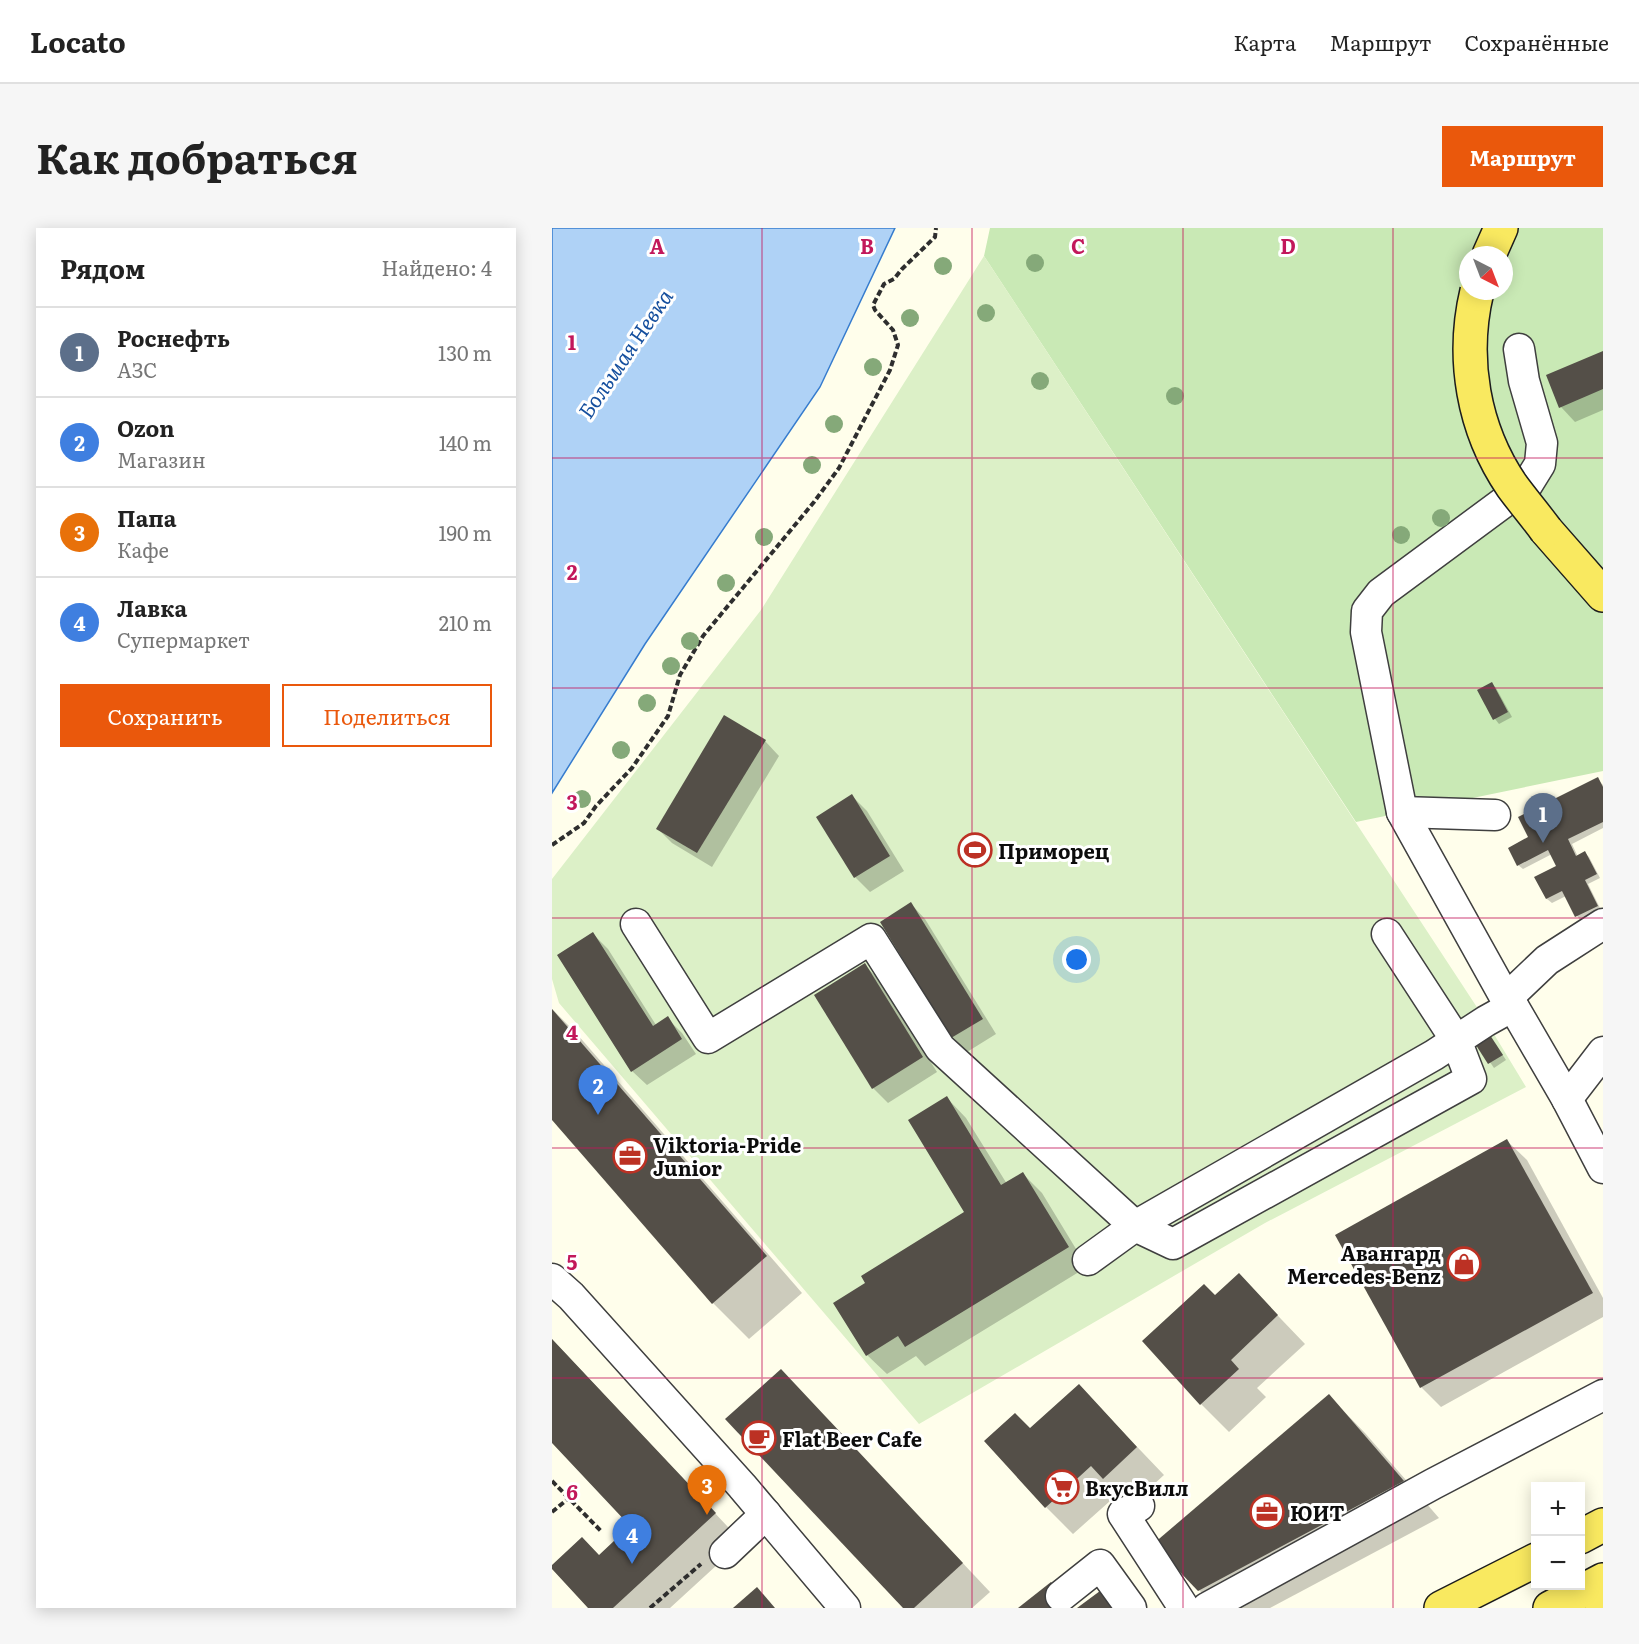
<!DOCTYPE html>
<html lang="ru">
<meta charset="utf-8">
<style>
body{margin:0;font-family:Literata,serif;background:#f6f6f6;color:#222}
.controls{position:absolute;right:18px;bottom:18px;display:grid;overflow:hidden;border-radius:0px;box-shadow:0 3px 15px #0003}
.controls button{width:54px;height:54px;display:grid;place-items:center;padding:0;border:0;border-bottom:2px solid #e0e0e0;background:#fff;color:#222;font:30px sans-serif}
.compass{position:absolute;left:907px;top:18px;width:54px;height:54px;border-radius:50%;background:#fff;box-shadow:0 3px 15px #0003;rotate:138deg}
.you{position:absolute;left:525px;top:732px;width:21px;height:21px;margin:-15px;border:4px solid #fff;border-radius:50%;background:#1a73e8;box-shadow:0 0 0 9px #1a73e833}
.badge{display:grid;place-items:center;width:39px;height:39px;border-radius:50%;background:#ea580c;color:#fff;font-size:20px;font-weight:700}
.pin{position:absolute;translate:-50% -50px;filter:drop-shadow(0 2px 3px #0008)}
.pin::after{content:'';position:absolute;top:32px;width:21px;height:18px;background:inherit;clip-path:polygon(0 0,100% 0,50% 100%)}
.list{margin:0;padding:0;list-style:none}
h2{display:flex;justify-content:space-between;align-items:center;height:78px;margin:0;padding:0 24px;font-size:26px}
h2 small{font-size:20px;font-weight:400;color:#767676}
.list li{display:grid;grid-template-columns:39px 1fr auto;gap:18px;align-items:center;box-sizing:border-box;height:90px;padding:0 24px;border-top:2px solid #e0e0e0}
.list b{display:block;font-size:22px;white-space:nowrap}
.list p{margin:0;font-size:20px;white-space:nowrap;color:#767676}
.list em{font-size:20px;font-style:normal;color:#767676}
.actions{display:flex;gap:12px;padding:18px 24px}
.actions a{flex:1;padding:14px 0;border:2px solid #ea580c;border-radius:0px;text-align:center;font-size:21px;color:#ea580c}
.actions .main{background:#ea580c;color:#fff}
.map{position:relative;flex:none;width:1051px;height:1380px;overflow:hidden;border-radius:0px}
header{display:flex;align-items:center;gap:36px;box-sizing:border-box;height:84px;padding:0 30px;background:#fff;border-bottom:2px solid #e0e0e0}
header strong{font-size:28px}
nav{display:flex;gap:33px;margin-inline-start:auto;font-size:21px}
.intro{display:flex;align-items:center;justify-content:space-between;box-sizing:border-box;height:144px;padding:0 36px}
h1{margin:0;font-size:42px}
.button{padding:15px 27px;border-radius:0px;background:#ea580c;color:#fff;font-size:21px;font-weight:700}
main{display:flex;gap:36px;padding:0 36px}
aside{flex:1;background:#fff;border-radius:0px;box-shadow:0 3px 15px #0003}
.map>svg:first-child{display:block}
</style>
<header>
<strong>Locato</strong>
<nav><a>Карта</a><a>Маршрут</a><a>Сохранённые</a></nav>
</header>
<div class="intro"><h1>Как добраться</h1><a class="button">Маршрут</a></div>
<main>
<aside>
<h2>Рядом<small>Найдено: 4</small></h2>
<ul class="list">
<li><span class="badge" style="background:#5c6f8a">1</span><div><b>Роснефть</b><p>АЗС</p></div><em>130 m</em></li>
<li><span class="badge" style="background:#3f7fe0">2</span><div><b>Ozon</b><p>Магазин</p></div><em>140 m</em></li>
<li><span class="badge" style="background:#e8710a">3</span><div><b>Папа</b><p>Кафе</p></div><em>190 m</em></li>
<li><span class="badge" style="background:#3f7fe0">4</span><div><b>Лавка</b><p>Супермаркет</p></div><em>210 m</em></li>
</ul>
<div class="actions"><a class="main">Сохранить</a><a>Поделиться</a></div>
</aside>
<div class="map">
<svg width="1051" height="1380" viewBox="0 0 1051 1380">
<rect width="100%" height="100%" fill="#fffeeb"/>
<path fill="#c9e9b5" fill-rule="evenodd" d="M438 0H1051V543L804 594 432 28ZM916 27H952V63H916Z"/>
<path fill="#dcf0c7" d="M432 28 934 793 974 859 713 995 367 1196 7 775 0 751V651L209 382Z"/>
<path fill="#afd2f6" stroke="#367cce" stroke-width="1.5" d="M0 0H343L268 159 93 416 0 565Z"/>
<g fill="#0003">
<path d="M1051 125V182L1023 194 1009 179 996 148Z"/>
<path d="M940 456 944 460 960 489 947 496 943 491 927 463Z"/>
<path d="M213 513 227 528 160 639 120 615 105 600Z"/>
<path d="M1045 551 1051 557V600L1020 616 1026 629 1033 625 1037 629 1048 650 1036 656 1049 682 1029 693 1025 688 1014 668 1000 675 995 671 984 650 1006 639 1000 626 971 641 966 637 978 610Z"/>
<path d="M300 568 315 583 352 643 318 664 303 649 266 589Z"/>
<path d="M359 676 373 691 444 806 415 824 401 809 330 694Z"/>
<path d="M41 706 56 721 104 797 115 790 130 805 144 826 95 857 80 843Z"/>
<path d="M313 737 327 752 385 844 336 875 321 860Z"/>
<path d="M0 781 25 806 250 1065 197 1111 161 1075 0 890Z"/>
<path d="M940 811 954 832 942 840 924 814Z"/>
<path d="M395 870 414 890 455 956 471 946 490 965 535 1039 373 1138 364 1128 335 1146 315 1127V1056L414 985Z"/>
<path d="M955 913 975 932 1051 1070V1089L889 1179 869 1159 785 1007Z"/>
<path d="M687 1047 753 1116 705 1160 714 1169 677 1204 649 1176 592 1113 664 1069Z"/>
<path d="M0 1111 190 1314 118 1380H38L0 1339 48 1329 80 1298 0 1213Z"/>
<path d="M527 1158 612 1247 579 1277 567 1265 521 1306 494 1279 479 1202Z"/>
<path d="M777 1168 813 1205 887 1290 718 1380H664L647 1362Z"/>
<path d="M256 1171 438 1364 420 1380H353Z"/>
</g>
<g fill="#544f48">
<path d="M1051 123V161L1007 180 994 147Z"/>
<path d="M940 454 956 484 941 492 925 462Z"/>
<path d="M172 487 214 512 145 625 104 601Z"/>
<path d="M1046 549 1051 559V594L1016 611 1024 628 1033 623 1045 646 1033 652 1046 678 1023 689 1010 663 994 671 982 649 1004 638 996 622 965 638 956 620 976 609 966 589Z"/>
<path d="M300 566 338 628 302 650 264 589Z"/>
<path d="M359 674 431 791 399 810 328 694Z"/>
<path d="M41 704 101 798 116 788 130 811 79 844 5 727Z"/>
<path d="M313 735 371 829 320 861 262 767Z"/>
<path d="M0 781 215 1028 160 1076 0 892Z"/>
<path d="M936 804 951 827 936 836 922 814Z"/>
<path d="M395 868 449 957 471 944 517 1019 353 1119 346 1108 314 1128 281 1075 313 1055 309 1048 412 984 356 892Z"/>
<path d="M955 911 1041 1065 868 1160 783 1007Z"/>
<path d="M687 1045 726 1087 679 1132 687 1141 648 1177 590 1113 652 1056 663 1067Z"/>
<path d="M0 1111 164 1285 61 1380H36L0 1341V1337L30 1309 47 1327 78 1298 0 1215Z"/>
<path d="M229 1141 411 1335 362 1380H351L173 1191Z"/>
<path d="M527 1156 585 1219 551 1251 539 1238 493 1280 432 1213 463 1185 478 1200Z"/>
<path d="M777 1166 852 1253 646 1363 601 1316Z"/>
<path d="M499 1354 519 1380H466Z"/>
<path d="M205 1359 223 1380H181Z"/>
<path d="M548 1363 561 1380H525Z"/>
</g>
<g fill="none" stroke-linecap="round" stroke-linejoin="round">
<defs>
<g id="minor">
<path d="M967 121 972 153 990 215 988 236 975 257 829 365 815 383 814 404 850 584 954 771 961 778 1015 871 1051 940"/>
<path d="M850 584 943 587"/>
<path d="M84 696 156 810 319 711 388 820 583 998 621 1016 919 851 904 812 835 706"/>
<path d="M954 771 995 732 1051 696"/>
<path d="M1015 871 1051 824"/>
<path d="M536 1032 583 998 882 827 934 793 961 778"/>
<path d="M0 1051 19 1068 190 1258 293 1380"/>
<path d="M587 1278 571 1286 632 1380"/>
<path d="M173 1325 214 1286"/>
<path d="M509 1368 548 1337 579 1380"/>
<path d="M655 1380 881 1256 1051 1167"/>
</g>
<g id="major">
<path d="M937 27 949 0"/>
<path d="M994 302 1051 367"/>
<path d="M1028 1309 1051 1297"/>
<path d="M889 1380 984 1332"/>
<path d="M998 1380 1051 1352"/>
<path d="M1050 1380 1051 1379"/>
</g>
</defs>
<use href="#minor" stroke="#3f3f3f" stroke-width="33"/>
<use href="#major" stroke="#1d1d1d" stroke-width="36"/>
<g stroke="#2e2e2e" stroke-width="4" stroke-dasharray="6 3" stroke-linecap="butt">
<path d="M0 617 32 595 44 578 80 540 116 488 128 447 151 408 262 274 287 240 338 142 346 117 341 102 323 82 321 77 332 56 342 51 350 41 383 9 384 0"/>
<path d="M0 1253 49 1303"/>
<path d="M0 1284 17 1270"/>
<path d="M98 1380 149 1336"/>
</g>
<use href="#minor" stroke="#fff" stroke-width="30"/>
<use href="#major" stroke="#f9e960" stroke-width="33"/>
<defs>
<path id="major-bridge" d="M925 63C909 130 921 201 960 258 971 273 983 287 994 302"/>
</defs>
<use href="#major-bridge" stroke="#1d1d1d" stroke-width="36" stroke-linecap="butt"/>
<use href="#major-bridge" stroke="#f9e960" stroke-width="33"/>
</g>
<g fill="#85a979">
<circle cx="483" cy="35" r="9"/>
<circle cx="391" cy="38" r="9"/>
<circle cx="434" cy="85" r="9"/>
<circle cx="358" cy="90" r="9"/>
<circle cx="321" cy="139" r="9"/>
<circle cx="488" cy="153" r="9"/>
<circle cx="623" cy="168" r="9"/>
<circle cx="282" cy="196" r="9"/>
<circle cx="260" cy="237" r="9"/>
<circle cx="889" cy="290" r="9"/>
<circle cx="849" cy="307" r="9"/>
<circle cx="212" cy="309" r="9"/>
<circle cx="174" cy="355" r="9"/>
<circle cx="138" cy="413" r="9"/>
<circle cx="119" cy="438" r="9"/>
<circle cx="95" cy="475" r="9"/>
<circle cx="69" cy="522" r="9"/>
<circle cx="30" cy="571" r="9"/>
</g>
<path fill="none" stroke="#c2185b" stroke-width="1.5" stroke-opacity="0.55" d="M210 0V1380M420 0V1380M631 0V1380M841 0V1380M0 230H1051M0 460H1051M0 690H1051M0 920H1051M0 1150H1051"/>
<defs>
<symbol id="stadium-ring" viewBox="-11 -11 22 22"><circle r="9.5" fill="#fff" stroke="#bc3124" stroke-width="1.5"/><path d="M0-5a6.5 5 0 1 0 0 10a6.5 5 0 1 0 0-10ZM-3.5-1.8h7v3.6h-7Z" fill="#bc3124"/></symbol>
<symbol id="office-ring" viewBox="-11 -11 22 22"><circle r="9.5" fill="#fff" stroke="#bc3124" stroke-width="1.5"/><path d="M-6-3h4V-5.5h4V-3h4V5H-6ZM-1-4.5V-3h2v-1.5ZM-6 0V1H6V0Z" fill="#bc3124"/></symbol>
<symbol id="shop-ring" viewBox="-11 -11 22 22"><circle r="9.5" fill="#fff" stroke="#bc3124" stroke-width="1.5"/><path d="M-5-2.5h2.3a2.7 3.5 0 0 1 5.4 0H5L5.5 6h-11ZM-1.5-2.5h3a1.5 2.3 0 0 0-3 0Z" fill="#bc3124"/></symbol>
<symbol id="cafe-ring" viewBox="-11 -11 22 22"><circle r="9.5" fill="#fff" stroke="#bc3124" stroke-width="1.5"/><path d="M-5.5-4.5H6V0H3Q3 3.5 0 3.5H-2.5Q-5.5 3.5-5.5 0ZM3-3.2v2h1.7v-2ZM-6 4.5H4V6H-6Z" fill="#bc3124"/></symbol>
<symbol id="supermarket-ring" viewBox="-11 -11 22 22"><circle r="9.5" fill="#fff" stroke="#bc3124" stroke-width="1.5"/><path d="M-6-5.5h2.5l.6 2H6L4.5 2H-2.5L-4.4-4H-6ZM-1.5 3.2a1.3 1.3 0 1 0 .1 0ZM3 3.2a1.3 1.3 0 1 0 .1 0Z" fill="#bc3124"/></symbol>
</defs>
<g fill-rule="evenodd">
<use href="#stadium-ring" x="404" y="603" width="38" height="38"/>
<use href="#office-ring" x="59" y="909" width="38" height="38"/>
<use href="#shop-ring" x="893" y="1017" width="38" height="38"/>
<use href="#cafe-ring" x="188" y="1191" width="38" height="38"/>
<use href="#supermarket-ring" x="491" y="1240" width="38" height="38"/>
<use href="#office-ring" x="696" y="1265" width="38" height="38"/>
</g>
<g text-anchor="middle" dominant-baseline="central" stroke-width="6" stroke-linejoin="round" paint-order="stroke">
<g font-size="20" font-weight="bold" fill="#0c0c0c" stroke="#fff" text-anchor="start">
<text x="446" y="622">Приморец</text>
<text x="101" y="916">Viktoria-Pride<tspan x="101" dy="23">Junior</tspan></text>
<text x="889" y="1024" text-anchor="end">Авангард<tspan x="889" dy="23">Mercedes-Benz</tspan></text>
<text x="230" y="1210">Flat Beer Cafe</text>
<text x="533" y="1259">ВкусВилл</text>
<text x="738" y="1284">ЮИТ</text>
</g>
<g font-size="21" font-style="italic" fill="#154f9e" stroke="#fff">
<text transform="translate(72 125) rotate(-56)">Большая Невка</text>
</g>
</g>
<g font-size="20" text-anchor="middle" font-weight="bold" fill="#c2185b" stroke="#fff" stroke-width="6" stroke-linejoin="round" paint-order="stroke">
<text x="105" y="26">A</text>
<text x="315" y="26">B</text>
<text x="526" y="26">C</text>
<text x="736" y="26">D</text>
<text x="20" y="122">1</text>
<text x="20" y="352">2</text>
<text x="20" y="582">3</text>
<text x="20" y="812">4</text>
<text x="20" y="1042">5</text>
<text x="20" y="1272">6</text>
</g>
</svg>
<div class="controls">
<button>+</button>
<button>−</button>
</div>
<svg class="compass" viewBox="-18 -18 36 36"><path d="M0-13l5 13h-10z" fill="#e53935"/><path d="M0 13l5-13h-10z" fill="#767676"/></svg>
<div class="you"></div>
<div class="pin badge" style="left:991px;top:615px;background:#5c6f8a">1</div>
<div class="pin badge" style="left:46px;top:887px;background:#3f7fe0">2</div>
<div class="pin badge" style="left:155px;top:1287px;background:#e8710a">3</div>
<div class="pin badge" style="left:80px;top:1336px;background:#3f7fe0">4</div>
</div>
</main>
